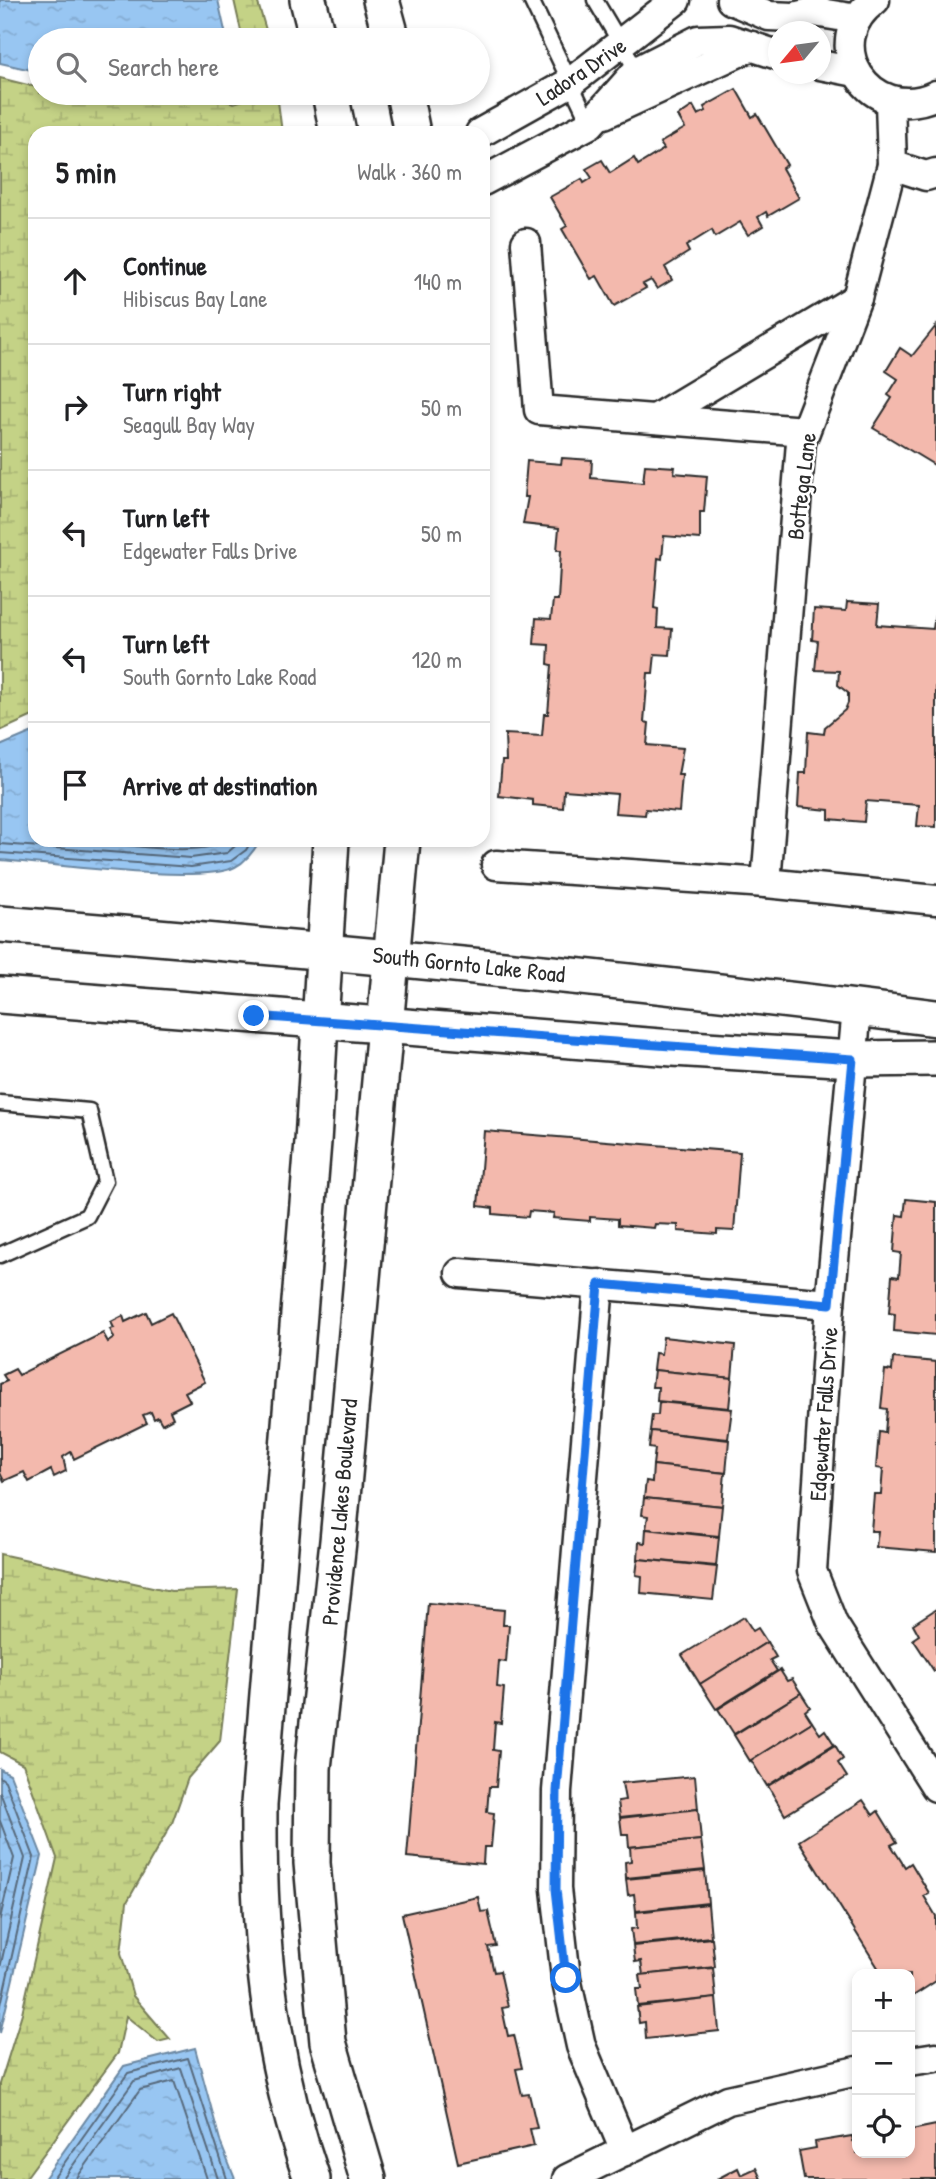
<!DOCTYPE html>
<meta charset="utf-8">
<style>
body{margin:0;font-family:"Patrick Hand",sans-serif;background:#f2f2f2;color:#202124}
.controls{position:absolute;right:21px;bottom:21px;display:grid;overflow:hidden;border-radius:14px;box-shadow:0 4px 10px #0003}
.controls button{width:63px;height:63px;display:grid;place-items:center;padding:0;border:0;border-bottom:2px solid #e0e0e0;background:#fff;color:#202124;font:35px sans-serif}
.compass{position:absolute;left:768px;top:21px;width:63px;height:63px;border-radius:50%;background:#fff;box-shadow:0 4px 10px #0003;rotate:241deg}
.stop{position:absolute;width:21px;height:21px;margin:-16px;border:5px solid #1a73e8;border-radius:50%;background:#fff}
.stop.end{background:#1a73e8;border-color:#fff;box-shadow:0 2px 7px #0008}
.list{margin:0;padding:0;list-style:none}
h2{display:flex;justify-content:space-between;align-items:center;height:91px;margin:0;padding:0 28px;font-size:30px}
h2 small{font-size:23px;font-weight:400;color:#757577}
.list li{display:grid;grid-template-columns:46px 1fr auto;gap:21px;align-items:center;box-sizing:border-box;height:126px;padding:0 28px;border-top:2px solid #e0e0e0}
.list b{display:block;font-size:26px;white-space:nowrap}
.list p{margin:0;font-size:23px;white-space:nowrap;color:#757577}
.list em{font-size:23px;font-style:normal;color:#757577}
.icon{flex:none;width:38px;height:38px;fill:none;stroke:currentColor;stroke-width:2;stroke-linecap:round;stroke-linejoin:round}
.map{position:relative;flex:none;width:936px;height:2179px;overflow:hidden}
.search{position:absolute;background:#fff;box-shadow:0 4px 10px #0003;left:28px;top:28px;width:462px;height:77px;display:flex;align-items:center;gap:18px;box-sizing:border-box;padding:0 24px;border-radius:38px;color:#757577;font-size:26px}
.panel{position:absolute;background:#fff;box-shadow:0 4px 10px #0003;left:28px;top:126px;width:462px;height:721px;border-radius:21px}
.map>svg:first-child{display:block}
</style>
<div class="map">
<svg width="936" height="2179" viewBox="0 0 936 2179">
<defs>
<pattern id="wetland-marsh" width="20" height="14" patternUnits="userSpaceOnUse" patternTransform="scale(1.75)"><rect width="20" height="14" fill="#c4d286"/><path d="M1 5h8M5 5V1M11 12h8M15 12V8" fill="none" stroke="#a9b474"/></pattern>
<pattern id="water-ripples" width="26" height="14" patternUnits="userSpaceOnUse" patternTransform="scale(1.75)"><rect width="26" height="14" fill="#98c6f2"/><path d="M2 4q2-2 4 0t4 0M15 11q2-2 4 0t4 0" fill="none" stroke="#83aad0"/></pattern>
</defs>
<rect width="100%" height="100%" fill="#fff"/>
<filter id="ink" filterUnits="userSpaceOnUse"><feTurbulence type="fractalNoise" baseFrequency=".0143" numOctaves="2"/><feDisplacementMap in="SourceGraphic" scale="14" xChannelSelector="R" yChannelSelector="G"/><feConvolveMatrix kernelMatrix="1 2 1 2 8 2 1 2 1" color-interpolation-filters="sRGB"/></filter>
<g filter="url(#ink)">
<g fill="url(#wetland-marsh)" stroke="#787e58" stroke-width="2">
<path d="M234 0H257L269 40H243Z"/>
<path d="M0 78 40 88V93L71 95 194 93 234 103 244 100 250 93H277L282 133H35V715L0 731Z"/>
<path d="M0 1554 171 1591 238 1589 220 1741 188 1778 172 1823 127 1902 121 1953 133 1996 170 2039 158 2042 126 2016 118 2053 25 2179H0V2084L22 2013 57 1858 23 1764 0 1752Z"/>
</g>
<g fill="url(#water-ripples)" stroke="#6c88a2" stroke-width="2">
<path d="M0 0H218L227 40H40V72L0 63Z"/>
<path d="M35 731V840H260C254 851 247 861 235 867 200 885 47 863 0 860V746Z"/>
<path d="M0 1769 10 1774 42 1856 0 2033Z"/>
<path d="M195 2048 221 2144 235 2179H44L124 2066Z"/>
</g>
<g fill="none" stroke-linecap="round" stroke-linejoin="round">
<g stroke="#57697b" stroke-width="2">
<path d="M83 840C116 843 201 859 228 840"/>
<path d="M0 844 191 858 227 853 242 840"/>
<path d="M0 853 191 867 231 861 246 850 252 840"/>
<path d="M0 1777 5 1781 34 1857 0 2009"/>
<path d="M0 1792 25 1858 0 1968"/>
<path d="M0 1821 14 1858 0 1919"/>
<path d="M53 2179 128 2073 188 2058 227 2179"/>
<path d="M63 2179 134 2081 181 2068 218 2179"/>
<path d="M76 2179 140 2090 174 2081 207 2179"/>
</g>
</g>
<g fill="#f3b9ad" stroke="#2b2b2b" stroke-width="2">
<path d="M736 89 752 117 757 114 787 165 782 168 799 198 768 216 766 212 758 217 763 226 748 235 740 222 715 237 712 230 686 246 689 252 665 267 672 280 657 289 651 280 643 284 646 288 614 306 597 276 591 279 562 229 567 226 550 197 582 179 584 183 592 178 586 169 602 160 610 173 634 158 638 165 664 149 660 143 685 128 678 116 693 106 698 115 706 111 704 107Z"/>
<path d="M936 326V466L873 428 892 398 888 395 898 379 886 371 900 348 912 356Z"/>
<path d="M562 458 592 460 591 478 643 483 645 465 675 467 674 473 707 476 704 512H700V539L664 536 662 559 658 558 654 608 658 609 657 628 672 629 670 655 655 654 653 673H648L644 722 649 723 647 745 683 748 678 775H682L679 812 646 809 645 815 615 813 617 794 564 790 563 808 533 805V800L499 796 502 761H506L505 734 542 736 544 714H548L552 665 548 664 549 645 534 644 536 618 551 619 553 600H558L561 550H557L559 528 523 524 528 497H524L527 461 561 464Z"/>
<path d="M847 602 879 604 877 625 933 629 936 608V827L917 826 919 805 866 801 864 822 829 819V810L798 807 800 773H806L808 732 824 734 825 727 845 710 848 703V693L838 685 839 671 815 670 818 641 812 640 814 609 846 611Z"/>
<path d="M484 1131 740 1152 734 1231 717 1230V1234L678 1231V1225L655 1224 654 1228 618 1225V1219L590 1217V1221L553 1218 554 1213 529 1211 528 1217 493 1214V1208L478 1206Z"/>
<path d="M906 1199 936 1202V1335L894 1331 895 1314 889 1313 892 1276 899 1277 901 1253 894 1252 897 1215 904 1216Z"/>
<path d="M146 1312 151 1323 171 1313 205 1382 185 1392 190 1401 170 1411 173 1418 162 1424 158 1417 154 1419 151 1412 143 1415 147 1423 74 1459 71 1452 63 1457 66 1471 54 1477 51 1470 29 1482 24 1472 4 1481 0 1473V1384L7 1381 3 1375 15 1369 19 1375 22 1373 103 1333 108 1342 114 1338 110 1329 114 1328 111 1322 123 1316 125 1322Z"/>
<path d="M663 1337 735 1345 732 1378 653 1370 655 1353 661 1354Z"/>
<path d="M893 1358 936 1362V1552L876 1547 878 1531H871L874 1494H881L883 1469 876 1468 879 1432 885 1433 887 1409 881 1408 885 1370 892 1371Z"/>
<path d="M654 1370 732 1378 729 1408 657 1401 658 1387H652Z"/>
<path d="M659 1402 732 1409 728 1439 650 1431 652 1415H658Z"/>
<path d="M651 1431 729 1440 726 1473 653 1465 655 1449 649 1448Z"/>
<path d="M653 1465 725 1473 722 1506 644 1498 646 1481 652 1482Z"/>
<path d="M644 1498 722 1506 719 1536 646 1529 648 1516 642 1515Z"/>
<path d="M646 1529 719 1537 716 1566 638 1559 639 1542 645 1543Z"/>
<path d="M638 1559 717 1567 713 1600 641 1593 642 1576 636 1575Z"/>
<path d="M428 1603 504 1610 503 1625H509L506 1662 499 1661 497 1687 504 1688 501 1723 495 1722 493 1750 499 1751 496 1787H489L487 1812 494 1813 491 1847H484L483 1864 407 1857Z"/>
<path d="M936 1609V1670L934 1671 913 1639 919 1635 913 1624Z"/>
<path d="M744 1617 753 1631 758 1628 767 1642 700 1684 682 1655Z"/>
<path d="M767 1642 776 1657 770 1660 777 1671 716 1709 700 1684Z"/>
<path d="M780 1670 787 1681 792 1679 801 1693 734 1734 718 1709Z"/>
<path d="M801 1693 810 1707 805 1711 812 1722 750 1761 734 1735Z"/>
<path d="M812 1722 820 1734 825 1730 834 1744 767 1786 751 1760Z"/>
<path d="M835 1745 843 1759 838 1763 847 1777 785 1815 768 1786Z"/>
<path d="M695 1776 698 1809 620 1817 618 1801 625 1800 622 1783Z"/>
<path d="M863 1800 873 1815 878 1811 897 1842 891 1845 905 1867 911 1863 929 1893 924 1896 936 1916V1981L910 1998V1974H882L799 1841Z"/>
<path d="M698 1809 701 1840 629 1847 628 1834H622L620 1818Z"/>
<path d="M701 1840 705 1870 626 1878 625 1862 631 1861 630 1847Z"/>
<path d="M705 1871 708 1903 636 1911 634 1894 628 1895 626 1879Z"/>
<path d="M478 1897 481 1912 488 1911 496 1946 488 1947 494 1972 500 1971 508 2007 502 2008 508 2036 514 2035 522 2068 516 2069 522 2095 529 2094 537 2128 530 2129 534 2146 458 2163 402 1914Z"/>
<path d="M708 1904 711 1937 633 1945 631 1929 637 1928 636 1912Z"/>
<path d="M712 1938 715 1967 643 1975 641 1961 635 1962 633 1946Z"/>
<path d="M713 1968 716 1998 638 2006 636 1989H642L640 1975Z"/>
<path d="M716 1998 719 2031 646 2039 645 2022 639 2023 637 2007Z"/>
<path d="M910 2125 911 2130 936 2125V2179H804L799 2151 816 2148 815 2142 852 2136 853 2141 857 2140V2153H910Z"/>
<path d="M738 2168 741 2175 756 2168 761 2179H717Z"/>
</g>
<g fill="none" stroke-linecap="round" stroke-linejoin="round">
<defs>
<g id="service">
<path d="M531 0 590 124"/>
<path d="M595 0 637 71"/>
<path d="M0 1103 89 1111 105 1181 87 1216 0 1255"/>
</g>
<g id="minor">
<path d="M731 0 769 16 793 17 814 12 857 19"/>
<path d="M875 0C816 42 870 127 936 95"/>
<path d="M820 65 856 72"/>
<path d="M604 114 752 46"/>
<path d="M480 133 571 82 676 0"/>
<path d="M892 165 926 176 936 173"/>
<path d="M483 181 590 124 637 71 698 40 729 39 778 55"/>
<path d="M526 243 539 410 805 431"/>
<path d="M655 419 857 298"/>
<path d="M496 865 766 883 936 900"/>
<path d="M766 883 801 442 857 298 892 165 890 101"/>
<path d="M857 1008 830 1304 812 1571 833 1624 936 1787"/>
<path d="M460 1273 830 1304"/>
<path d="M599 1284 557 1791 556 1889 566 1978 581 2046 625 2151"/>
<path d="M910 2061 936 2057"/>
<path d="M567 2179 728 2100 857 2071"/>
</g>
<g id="tertiary">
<path d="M308 0 318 40"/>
<path d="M381 0 392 40"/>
<path d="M330 93 338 133"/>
<path d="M404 93 412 133"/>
<path d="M0 924C313 949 625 978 936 1018"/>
<path d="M0 995 673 1048 853 1059 936 1058"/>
<path d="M312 2179C268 2054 258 1936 259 1804L313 1142 331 840"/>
<path d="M368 2179 328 2042 312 1863 313 1768 338 1541 402 840"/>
</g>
</defs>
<use href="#service" stroke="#2b2b2b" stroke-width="19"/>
<use href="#minor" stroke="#2b2b2b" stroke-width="33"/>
<use href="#tertiary" stroke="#2b2b2b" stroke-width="40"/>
<use href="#service" stroke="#fff" stroke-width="14"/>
<use href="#minor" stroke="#fff" stroke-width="28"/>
<use href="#tertiary" stroke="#fff" stroke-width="35"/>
</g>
</g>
<g fill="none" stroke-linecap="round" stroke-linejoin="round" filter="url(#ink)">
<path stroke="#1a73e8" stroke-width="9" d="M254 1016 853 1059 830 1304 599 1284 557 1791 556 1889 566 1978"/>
</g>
<g text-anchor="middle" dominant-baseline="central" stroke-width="5" stroke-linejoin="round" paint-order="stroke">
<g font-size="23" fill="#2b2b2b" stroke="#fff">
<text transform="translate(581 71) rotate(-34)">Ladora Drive</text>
<text transform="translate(801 486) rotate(-83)">Bottega Lane</text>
<text transform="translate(469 964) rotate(6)">South Gornto Lake Road</text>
<text transform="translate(823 1414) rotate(-86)">Edgewater Falls Drive</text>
<text transform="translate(339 1512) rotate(-85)">Providence Lakes Boulevard</text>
</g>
</g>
</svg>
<div class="controls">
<button>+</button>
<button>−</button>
<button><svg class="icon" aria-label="locate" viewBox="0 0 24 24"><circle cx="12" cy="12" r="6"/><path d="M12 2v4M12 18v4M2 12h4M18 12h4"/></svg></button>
</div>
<svg class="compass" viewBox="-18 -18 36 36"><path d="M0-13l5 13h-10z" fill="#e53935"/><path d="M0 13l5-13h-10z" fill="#757577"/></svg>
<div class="stop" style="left:566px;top:1978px"></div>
<div class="stop end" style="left:254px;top:1016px"></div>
<div class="search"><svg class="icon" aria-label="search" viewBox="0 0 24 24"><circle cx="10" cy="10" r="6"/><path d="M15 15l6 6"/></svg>Search here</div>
<section class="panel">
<h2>5 min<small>Walk · 360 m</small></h2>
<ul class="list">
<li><svg class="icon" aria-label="ahead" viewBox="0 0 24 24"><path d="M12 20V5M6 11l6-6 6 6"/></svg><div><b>Continue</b><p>Hibiscus Bay Lane</p></div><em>140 m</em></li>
<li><svg class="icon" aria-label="right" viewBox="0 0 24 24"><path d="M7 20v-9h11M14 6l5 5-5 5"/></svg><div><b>Turn right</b><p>Seagull Bay Way</p></div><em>50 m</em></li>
<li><svg class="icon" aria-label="left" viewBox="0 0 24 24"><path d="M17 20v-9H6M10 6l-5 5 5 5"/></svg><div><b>Turn left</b><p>Edgewater Falls Drive</p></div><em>50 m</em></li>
<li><svg class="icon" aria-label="left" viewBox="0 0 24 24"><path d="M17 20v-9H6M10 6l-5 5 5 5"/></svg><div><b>Turn left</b><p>South Gornto Lake Road</p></div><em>120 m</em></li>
<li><svg class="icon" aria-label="arrive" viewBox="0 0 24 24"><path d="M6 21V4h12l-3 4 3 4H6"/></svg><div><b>Arrive at destination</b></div></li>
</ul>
</section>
</div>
